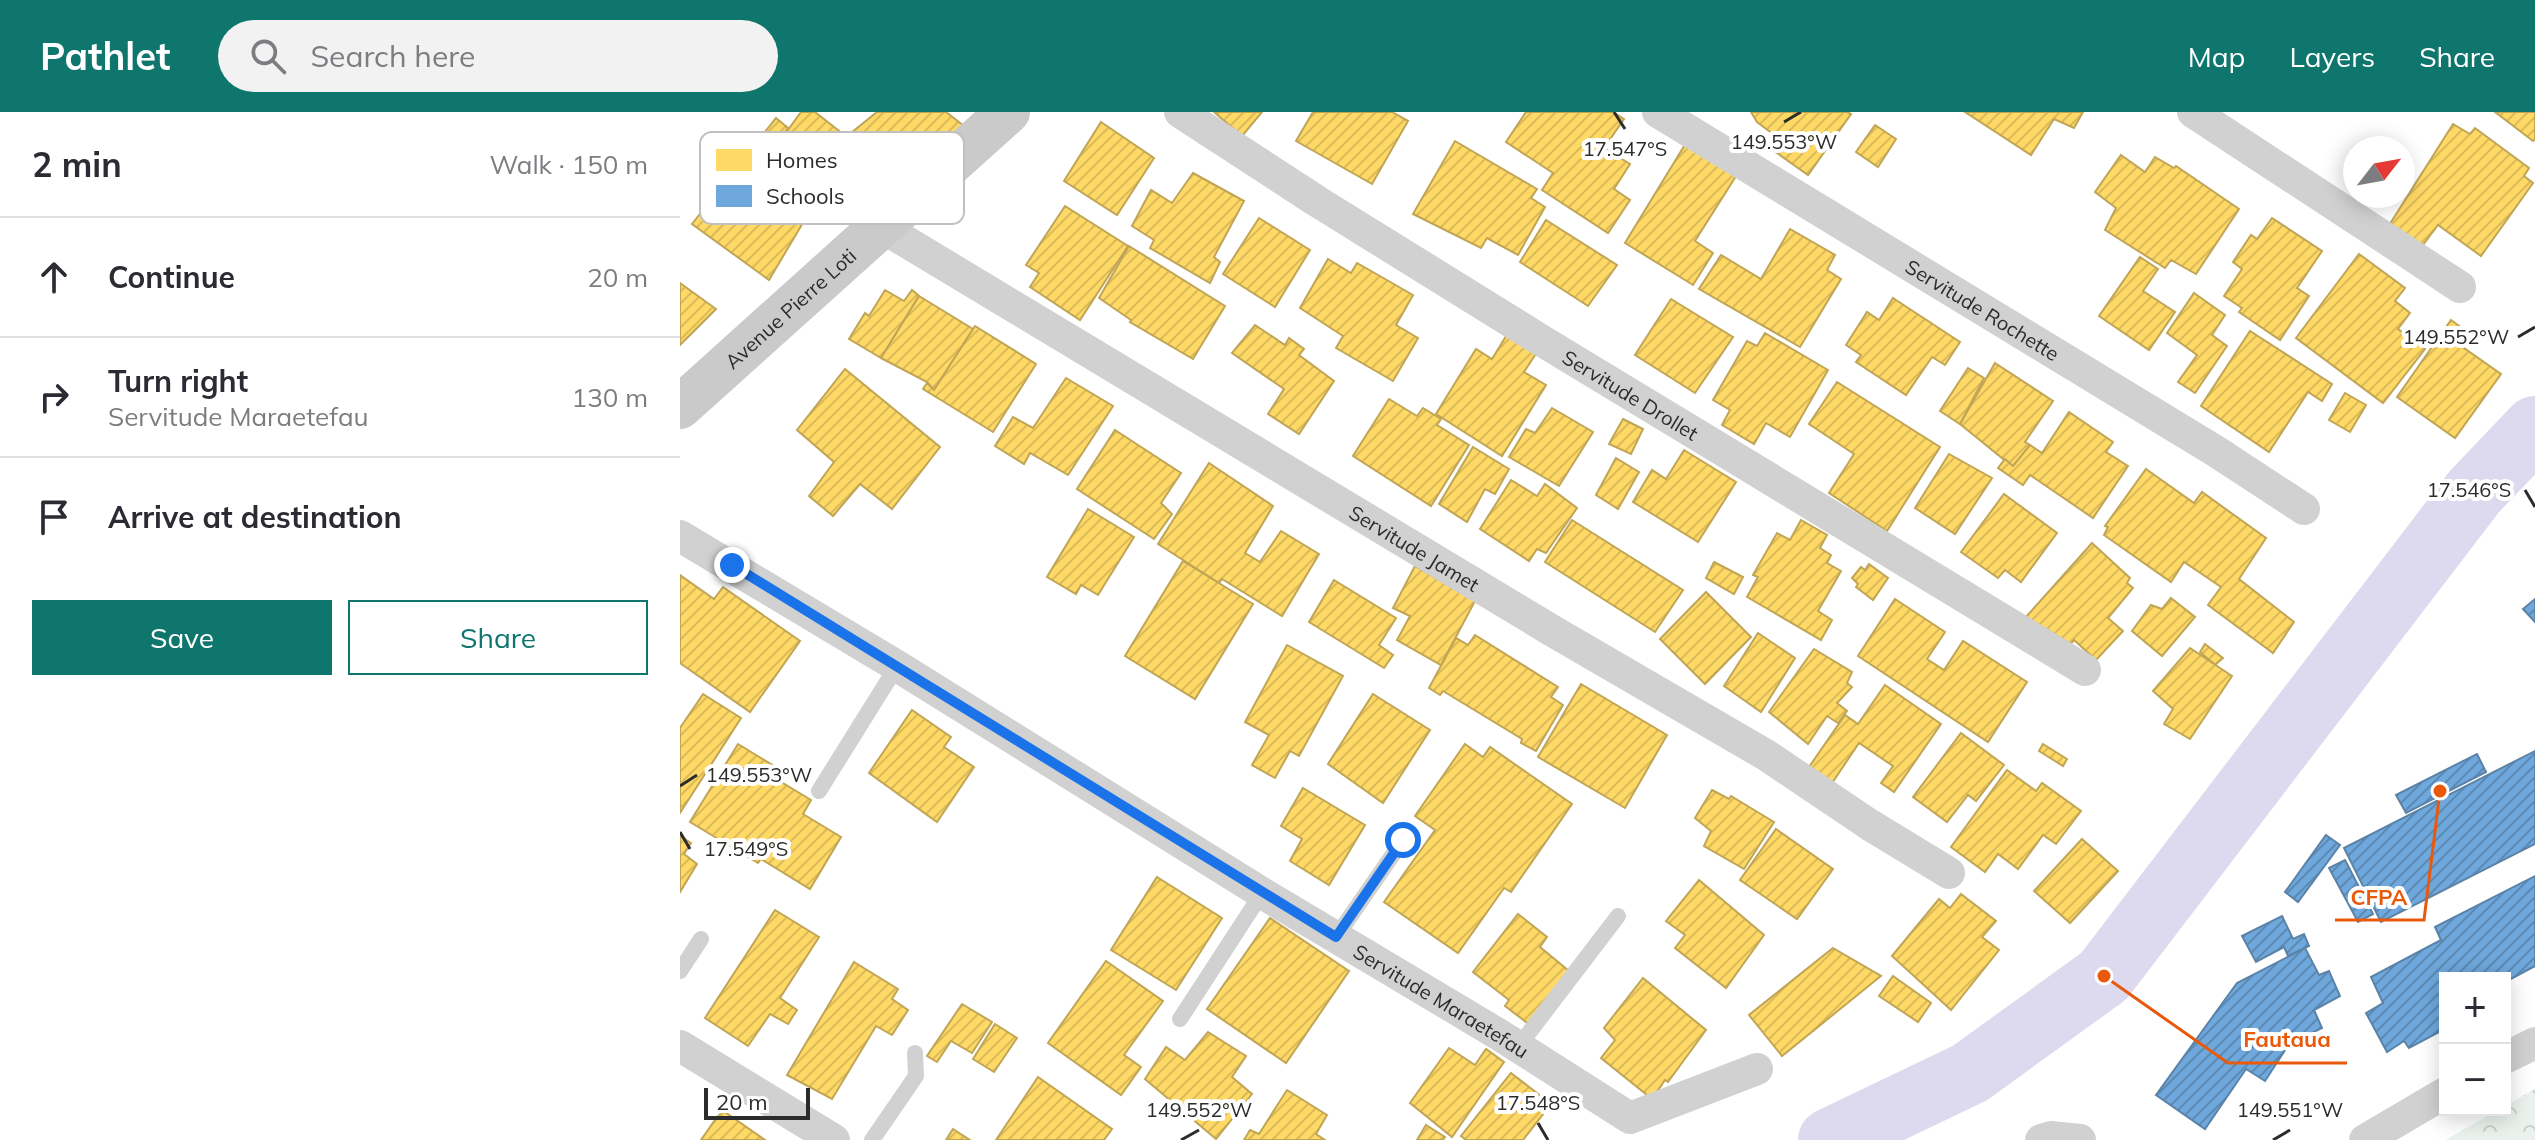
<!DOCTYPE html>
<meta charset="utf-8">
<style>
body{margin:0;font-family:Mulish,sans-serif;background:#f2f2f3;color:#2b2b33}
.controls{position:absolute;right:24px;bottom:24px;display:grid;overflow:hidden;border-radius:0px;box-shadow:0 4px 20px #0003}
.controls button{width:72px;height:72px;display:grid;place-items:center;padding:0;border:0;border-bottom:2px solid #e1e1e2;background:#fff;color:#2b2b33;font:40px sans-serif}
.compass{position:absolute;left:1663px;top:24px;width:72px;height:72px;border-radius:50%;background:#fff;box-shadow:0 4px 20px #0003;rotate:59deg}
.scale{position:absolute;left:24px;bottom:20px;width:106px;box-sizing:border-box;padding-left:8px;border:4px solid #2c2c2c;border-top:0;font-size:22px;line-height:28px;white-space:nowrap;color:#2c2c2c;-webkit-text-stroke:6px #fff;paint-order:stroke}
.stop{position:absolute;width:24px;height:24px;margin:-18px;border:6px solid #1a73e8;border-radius:50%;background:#fff}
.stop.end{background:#1a73e8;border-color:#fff;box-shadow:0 2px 8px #0008}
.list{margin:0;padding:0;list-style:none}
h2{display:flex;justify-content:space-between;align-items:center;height:104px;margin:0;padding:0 32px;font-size:34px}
h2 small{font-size:26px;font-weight:400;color:#7c7c81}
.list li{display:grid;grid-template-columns:52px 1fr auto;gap:24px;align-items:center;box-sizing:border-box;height:120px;padding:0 32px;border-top:2px solid #e1e1e2}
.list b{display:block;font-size:30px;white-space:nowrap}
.list p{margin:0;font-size:26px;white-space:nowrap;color:#7c7c81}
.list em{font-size:26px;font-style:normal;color:#7c7c81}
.actions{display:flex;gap:16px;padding:24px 32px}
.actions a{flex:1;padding:18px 0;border:2px solid #0f766e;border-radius:0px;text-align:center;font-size:28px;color:#0f766e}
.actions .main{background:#0f766e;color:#fff}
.icon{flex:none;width:44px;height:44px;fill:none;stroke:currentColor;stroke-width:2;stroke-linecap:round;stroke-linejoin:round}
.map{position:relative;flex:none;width:1855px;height:1028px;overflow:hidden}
header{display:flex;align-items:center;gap:48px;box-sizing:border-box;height:112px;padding:0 40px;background:#0f766e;color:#fff}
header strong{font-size:38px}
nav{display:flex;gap:44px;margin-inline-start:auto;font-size:28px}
.search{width:560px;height:72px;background:#f2f2f3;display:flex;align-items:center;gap:20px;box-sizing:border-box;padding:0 28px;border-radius:44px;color:#7c7c81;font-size:30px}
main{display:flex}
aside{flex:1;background:#fff}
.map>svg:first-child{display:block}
</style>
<header>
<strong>Pathlet</strong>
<div class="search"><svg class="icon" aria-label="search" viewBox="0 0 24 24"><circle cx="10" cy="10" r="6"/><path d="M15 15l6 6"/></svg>Search here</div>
<nav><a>Map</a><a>Layers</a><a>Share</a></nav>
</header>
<main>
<aside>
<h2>2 min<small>Walk · 150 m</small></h2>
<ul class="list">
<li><svg class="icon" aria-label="ahead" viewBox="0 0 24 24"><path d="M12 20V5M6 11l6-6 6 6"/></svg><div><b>Continue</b></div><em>20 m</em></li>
<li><svg class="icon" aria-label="right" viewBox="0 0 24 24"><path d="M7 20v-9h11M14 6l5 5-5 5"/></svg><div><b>Turn right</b><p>Servitude Maraetefau</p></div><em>130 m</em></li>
<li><svg class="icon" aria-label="arrive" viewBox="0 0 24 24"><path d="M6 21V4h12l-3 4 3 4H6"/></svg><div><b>Arrive at destination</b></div></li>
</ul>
<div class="actions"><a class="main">Save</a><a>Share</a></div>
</aside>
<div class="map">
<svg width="1855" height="1028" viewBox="0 0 1855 1028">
<defs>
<pattern id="forest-crowns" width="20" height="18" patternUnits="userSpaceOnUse" patternTransform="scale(2)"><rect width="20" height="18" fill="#ebf2ed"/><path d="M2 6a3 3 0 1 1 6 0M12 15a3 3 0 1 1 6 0" fill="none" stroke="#cad0cb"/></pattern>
<pattern id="homes-hatch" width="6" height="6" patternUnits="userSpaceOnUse" patternTransform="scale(2)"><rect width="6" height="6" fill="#ffd966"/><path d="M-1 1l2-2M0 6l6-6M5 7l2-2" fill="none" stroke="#dbba59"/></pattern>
<pattern id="schools-hatch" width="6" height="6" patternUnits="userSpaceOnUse" patternTransform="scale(2)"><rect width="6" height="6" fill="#6fa8dc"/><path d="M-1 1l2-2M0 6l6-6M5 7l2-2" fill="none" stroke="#5b89b3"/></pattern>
</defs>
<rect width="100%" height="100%" fill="#fff"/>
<path fill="url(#forest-crowns)" d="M1855 977V1028H1765L1818 998H1825V994Z"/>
<g fill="url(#homes-hatch)" stroke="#c0a555" stroke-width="2">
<path d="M121 0H135L173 30 129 86 84 51Z"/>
<path d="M197 0H266L284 14 211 71 171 21Z"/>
<path d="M534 0H582L562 24Z"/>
<path d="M633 0H712L728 9 692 72 616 29Z"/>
<path d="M846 0H933L944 7 924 36 950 52 934 77 950 88 928 121 862 78 873 61 826 30Z"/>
<path d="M1071 0H1167L1171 2 1128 63 1090 36 1097 25 1077 10Z"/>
<path d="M1285 0H1403L1394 16 1374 7 1351 43Z"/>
<path d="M1815 0H1855V27L1853 29Z"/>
<path d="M96 6 108 16 84 51 129 86 115 102 124 109 89 168 12 112Z"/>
<path d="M421 10 474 46 437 103 384 69Z"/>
<path d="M1773 12 1790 22 1795 16 1849 56 1844 64 1853 71 1801 144 1758 113 1740 137 1708 115Z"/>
<path d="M1195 13 1216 27 1198 55 1176 40Z"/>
<path d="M775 29 857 77 851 86 865 95 838 143 807 126 801 136 733 102Z"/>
<path d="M1006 31 1056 64 1015 129 1033 141 1013 173 945 131Z"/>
<path d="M1441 43 1465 60 1475 45 1494 56 1496 54 1559 97 1516 162 1491 148 1485 156 1425 118 1436 96 1415 80Z"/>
<path d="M513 61 564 89 534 145 540 150 530 171 470 136 474 128 452 114 471 78 492 91Z"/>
<path d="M385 94 448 134 400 208 350 175 359 161 346 153Z"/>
<path d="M579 106 630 138 595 195 543 162Z"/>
<path d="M1592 106 1642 139 1617 176 1629 184 1600 228 1559 200 1562 196 1544 184 1562 157 1553 150 1571 123 1577 127Z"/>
<path d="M866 108 937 153 908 194 840 150Z"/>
<path d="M1110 117 1155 143 1147 158 1161 167 1120 235 1019 177 1041 143 1081 167Z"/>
<path d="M449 134 545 194 513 247 450 210 451 208 419 186Z"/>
<path d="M1679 142 1725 176 1715 189 1730 201 1718 217 1745 237 1703 291 1616 226Z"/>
<path d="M1460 145 1478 157 1463 179 1495 200 1469 238 1419 204Z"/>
<path d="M648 147 671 161 677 151 733 183 716 213 738 226 713 269 656 236 663 224 620 196Z"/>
<path d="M0 171 36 197 0 233Z"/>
<path d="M205 178 224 189 232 178 239 184 201 246 169 227 185 201 189 204Z"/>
<path d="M1514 181 1545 203 1532 223 1547 234 1515 281 1498 270 1517 243 1487 221Z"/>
<path d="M239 184 293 217 254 278 247 270 201 246Z"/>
<path d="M1213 186 1280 230 1265 253 1252 245 1226 283 1176 250 1181 243 1166 233 1187 200 1199 208Z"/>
<path d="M991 187 1053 225 1015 281 955 243Z"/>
<path d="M1771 208 1793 224 1784 236 1821 262 1775 326 1717 285Z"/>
<path d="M575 213 605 233 609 226 624 237 619 243 654 269 619 322 588 302 604 277 552 241Z"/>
<path d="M295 214 356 252 313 320 243 277 247 271 254 278Z"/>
<path d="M1570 219 1652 272 1642 289 1628 280 1589 340 1521 294Z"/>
<path d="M828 221 857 240 844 260 866 273 822 344 756 302 796 237 812 247Z"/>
<path d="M1085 221 1148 258 1110 325 1086 311 1074 332 1042 313 1050 298 1033 288 1067 229 1077 234Z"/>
<path d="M1315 251 1373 289 1345 330 1350 333 1333 355 1280 312Z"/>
<path d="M1288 256 1304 266 1280 312 1260 299Z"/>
<path d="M165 257 260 335 212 397 180 372 153 404 129 384 154 350 117 318Z"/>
<path d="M386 266 433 294 388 363 350 341 344 352 315 334 333 305 353 316Z"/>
<path d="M1157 270 1260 335 1207 419 1149 381 1174 342 1129 312Z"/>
<path d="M1665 281 1686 293 1670 320 1649 308Z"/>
<path d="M709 287 737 304 743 296 761 307 757 313 789 333 751 394 673 344Z"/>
<path d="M872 296 913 320 879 374 829 345 846 317 855 321Z"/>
<path d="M1389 300 1433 330 1426 340 1448 354 1413 406 1350 363 1343 373 1318 356 1325 347 1333 354 1350 333 1362 341Z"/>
<path d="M943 307 963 317 951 342 929 332Z"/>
<path d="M435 318 501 361 481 391 492 402 474 427 397 377Z"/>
<path d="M793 335 829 357 815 382 805 377 787 410 759 392Z"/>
<path d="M1004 338 1056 370 1018 430 953 390 972 358 986 367Z"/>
<path d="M1269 342 1312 366 1275 422 1235 396Z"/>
<path d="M936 346 959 360 938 397 916 383Z"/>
<path d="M529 351 593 394 565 441 580 450 601 419 639 442 602 504 542 467 539 471 478 432Z"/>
<path d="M1466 357 1514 391 1522 380 1586 426 1559 467 1614 510 1593 541 1528 493 1541 475 1504 450 1491 470 1424 423 1428 415 1425 414Z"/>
<path d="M831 368 857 384 865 372 897 396 866 441 857 437 849 449 800 417Z"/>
<path d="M1324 382 1377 421 1341 470 1325 458 1318 466 1281 440Z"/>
<path d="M408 397 454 425 418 483 401 473 396 482 367 465Z"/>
<path d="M892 408 1003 478 975 520 865 450Z"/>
<path d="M1121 408 1147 423 1140 436 1151 443 1147 451 1161 459 1138 499 1152 508 1141 528 1067 485 1078 465 1073 463 1097 421 1110 428Z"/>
<path d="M1412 431 1450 466 1447 471 1453 476 1428 506 1443 519 1416 548 1394 528 1391 532 1346 505Z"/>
<path d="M503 449 573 492 515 587 445 544Z"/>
<path d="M1034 450 1063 465 1054 482 1026 466Z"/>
<path d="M1189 452 1208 466 1193 488 1176 475 1178 472 1172 466 1181 455 1185 458Z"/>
<path d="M735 454 795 489 761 553 717 528 730 504 713 496Z"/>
<path d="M0 463 34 487 43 475 120 529 70 600 0 551Z"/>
<path d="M654 468 716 506 699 533 713 543 704 556 629 510Z"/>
<path d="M1026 480 1071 525 1025 572 980 527Z"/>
<path d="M1491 486 1515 505 1482 544 1452 519 1471 493 1482 497Z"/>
<path d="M1215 487 1265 520 1247 547 1264 558 1283 529 1347 570 1308 630 1178 544Z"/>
<path d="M1078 521 1115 546 1081 600 1044 574Z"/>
<path d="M795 523 878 575 871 585 883 593 856 639 841 631 842 627 763 579 760 583 749 576 776 526 788 533Z"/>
<path d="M1525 532 1543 546 1535 553 1520 540Z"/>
<path d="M607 533 663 564 619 644 610 639 595 666 572 653 589 623 565 610Z"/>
<path d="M1510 536 1552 564 1510 627 1484 612 1493 597 1473 579Z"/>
<path d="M1134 537 1172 560 1167 571 1172 575 1157 591 1167 599 1158 611 1147 604 1128 632 1089 600Z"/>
<path d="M901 572 987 623 945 696 858 645Z"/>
<path d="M1205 573 1261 612 1214 680 1201 671 1213 654 1179 631 1150 674 1127 658 1165 603 1178 612Z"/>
<path d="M23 582 61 606 0 701V616Z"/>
<path d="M693 582 750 618 703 691 648 652Z"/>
<path d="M232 598 271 625 264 635 294 655 257 710 189 661Z"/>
<path d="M1281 621 1324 653 1296 689 1288 683 1267 710 1233 685Z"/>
<path d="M58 632 104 660 98 668 131 688 123 702 161 725 130 777 81 747 78 751 10 710Z"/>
<path d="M785 632 803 645 810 635 892 692 831 780 824 776 778 841 704 790 755 718 735 704Z"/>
<path d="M1363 632 1387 647 1383 654 1359 639Z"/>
<path d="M1327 658 1356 679 1362 671 1401 699 1376 732 1363 723 1338 757 1318 742 1305 760 1271 735Z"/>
<path d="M623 676 685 713 649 773 610 749 622 727 601 714Z"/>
<path d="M1032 678 1049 687 1051 684 1094 710 1064 757 1024 734 1031 719 1015 706Z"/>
<path d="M1096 717 1153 757 1117 807 1060 768Z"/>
<path d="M0 724 11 731 4 742 17 752 0 780Z"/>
<path d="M1402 727 1438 759 1390 811 1354 779Z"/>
<path d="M477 765 542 806 496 878 431 838Z"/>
<path d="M1019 768 1084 823 1046 876 995 836 1005 823 986 809Z"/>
<path d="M1281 782 1316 809 1302 825 1319 838 1271 898 1212 844 1259 787 1270 796Z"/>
<path d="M95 798 139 825 100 886 117 898 108 912 90 902 68 934 25 906Z"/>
<path d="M838 802 867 825 860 835 895 864 854 916 825 894 829 888 793 860Z"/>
<path d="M590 806 669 859 606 951 527 897Z"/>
<path d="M1153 836 1201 864 1102 944 1069 903Z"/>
<path d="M426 849 483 889 444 943 461 955 441 983 368 931Z"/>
<path d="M174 850 218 877 212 887 228 898 212 923 196 914 152 987 107 963Z"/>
<path d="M1213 864 1251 891 1238 910 1199 884Z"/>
<path d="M963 866 1026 918 988 970 985 968 972 987 921 946 935 928 924 916Z"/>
<path d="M282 892 312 910 292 941 271 929 257 950 247 944Z"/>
<path d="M315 912 337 926 314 960 293 947Z"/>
<path d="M528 920 566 944 552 965 572 982 536 1027 465 967 486 935 505 948Z"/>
<path d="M769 936 795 953 806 937 824 950 772 1025 730 991Z"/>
<path d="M831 961 871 992 843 1028H786L781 1024Z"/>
<path d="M358 965 432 1017 424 1028H316Z"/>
<path d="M607 978 647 1003 636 1022 645 1028H564L570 1018 579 1022Z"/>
<path d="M42 998 85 1028H21Z"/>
<path d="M746 1013 765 1025 763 1028H737Z"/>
<path d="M273 1017 290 1028H266Z"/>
</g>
<g fill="url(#schools-hatch)" stroke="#5b83a7" stroke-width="2">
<path d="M1855 487V510L1843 497Z"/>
<path d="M1855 639V732L1701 810 1664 736Z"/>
<path d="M1797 642 1806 660 1726 701 1716 683Z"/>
<path d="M1646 723 1660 733 1618 790 1605 780Z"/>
<path d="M1665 748 1693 802 1678 810 1649 756Z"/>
<path d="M1855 764V854L1825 870V866H1765V917L1729 936 1724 929 1707 940 1686 901 1703 891 1691 865 1761 828 1755 815Z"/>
<path d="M1602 804 1613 827 1624 822 1629 834 1608 844 1604 835 1576 850 1562 824Z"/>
<path d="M1625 836 1639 863 1649 859 1660 884 1634 898 1642 916 1609 932 1585 969 1566 957 1525 1017 1476 983 1557 871Z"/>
</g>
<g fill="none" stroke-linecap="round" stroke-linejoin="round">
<path stroke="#ddd9ee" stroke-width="64" d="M1150 1028 1290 961 1424 864 1794 380 1855 316"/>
<g stroke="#d1d1d1" stroke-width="16">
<path d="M139 679 217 554"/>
<path d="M656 825 723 728"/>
<path d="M0 859 21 827"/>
<path d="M500 907 582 781"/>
<path d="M838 935 938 804"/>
<path d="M192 1028 236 964 235 941"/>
</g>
<g stroke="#d1d1d1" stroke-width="32">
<path id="s1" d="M500 0 635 88 864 230 1405 558"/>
<path id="s2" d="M978 0 1537 340 1624 397"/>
<path d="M1513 0 1780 175"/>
<path id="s3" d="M200 114 871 518 1086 643 1190 713 1269 761"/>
<path id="s4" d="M0 424 217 554 582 781 818 922 950 1006 1077 957"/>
<path d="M0 934 154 1028"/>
<path d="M1825 946 1855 931"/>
<path d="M1361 1028 1371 1025 1400 1028"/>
<path d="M1685 1028 1765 981"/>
</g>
<path stroke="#cacaca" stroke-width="44" id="s5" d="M0 295 328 0"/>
</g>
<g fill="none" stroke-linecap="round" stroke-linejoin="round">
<path stroke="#1a73e8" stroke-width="10" d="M52 453 656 825 723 728"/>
</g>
<path fill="none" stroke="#2c2c2c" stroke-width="3" d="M934 0 945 17M1104 10 1121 0M1838 225 1855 215M1845 378 1855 395M0 674 17 663M0 720 10 737M858 1011 868 1028M501 1028 519 1018M1593 1028 1610 1018"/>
<g text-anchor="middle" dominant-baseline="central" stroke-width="8" stroke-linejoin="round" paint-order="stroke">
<g font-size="20" fill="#2c2c2c" stroke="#fff">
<text stroke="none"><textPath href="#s5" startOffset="148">Avenue Pierre Loti</textPath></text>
<text stroke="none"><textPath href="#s2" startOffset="380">Servitude Rochette</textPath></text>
<text stroke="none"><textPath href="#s1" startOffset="532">Servitude Drollet</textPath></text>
<text stroke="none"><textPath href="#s3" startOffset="624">Servitude Jamet</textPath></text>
<text stroke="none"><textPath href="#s4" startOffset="892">Servitude Maraetefau</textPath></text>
</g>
</g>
<rect x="20" y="20" width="264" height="92" rx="12" fill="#fff" stroke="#c0c0c0" stroke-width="2"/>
<rect x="36" y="37" width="36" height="22" fill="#ffd966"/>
<rect x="36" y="73" width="36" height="22" fill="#6fa8dc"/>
<g font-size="22" fill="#2c2c2c">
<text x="86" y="56">Homes</text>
<text x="86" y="92">Schools</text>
</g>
<g font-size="20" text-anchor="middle" fill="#2c2c2c" stroke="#fff" stroke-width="8" stroke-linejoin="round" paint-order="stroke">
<text x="1104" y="37">149.553°W</text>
<text x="945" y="44">17.547°S</text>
<text x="1776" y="232">149.552°W</text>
<text x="1789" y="385">17.546°S</text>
<text x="79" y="670">149.553°W</text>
<text x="66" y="744">17.549°S</text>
<text x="858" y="998">17.548°S</text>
<text x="519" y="1005">149.552°W</text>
<text x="1610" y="1005">149.551°W</text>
</g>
<path fill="none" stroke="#e8590c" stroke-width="3" d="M1760 679L1744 808H1655M1424 864L1548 951H1667"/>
<g fill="#e8590c" stroke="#fff" stroke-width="3">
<circle cx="1760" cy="679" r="8"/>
<circle cx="1424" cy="864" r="8"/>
</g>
<g font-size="22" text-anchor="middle" font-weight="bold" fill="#e8590c" stroke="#fff" stroke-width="8" stroke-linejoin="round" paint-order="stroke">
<text x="1699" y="793">CFPA</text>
<text x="1607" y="935">Fautaua</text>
</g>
</svg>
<div class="controls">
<button>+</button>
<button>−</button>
</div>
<svg class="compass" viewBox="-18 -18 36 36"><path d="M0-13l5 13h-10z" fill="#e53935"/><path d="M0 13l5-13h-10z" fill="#7c7c81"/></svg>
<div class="scale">20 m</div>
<div class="stop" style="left:723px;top:728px"></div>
<div class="stop end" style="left:52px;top:453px"></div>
</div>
</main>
